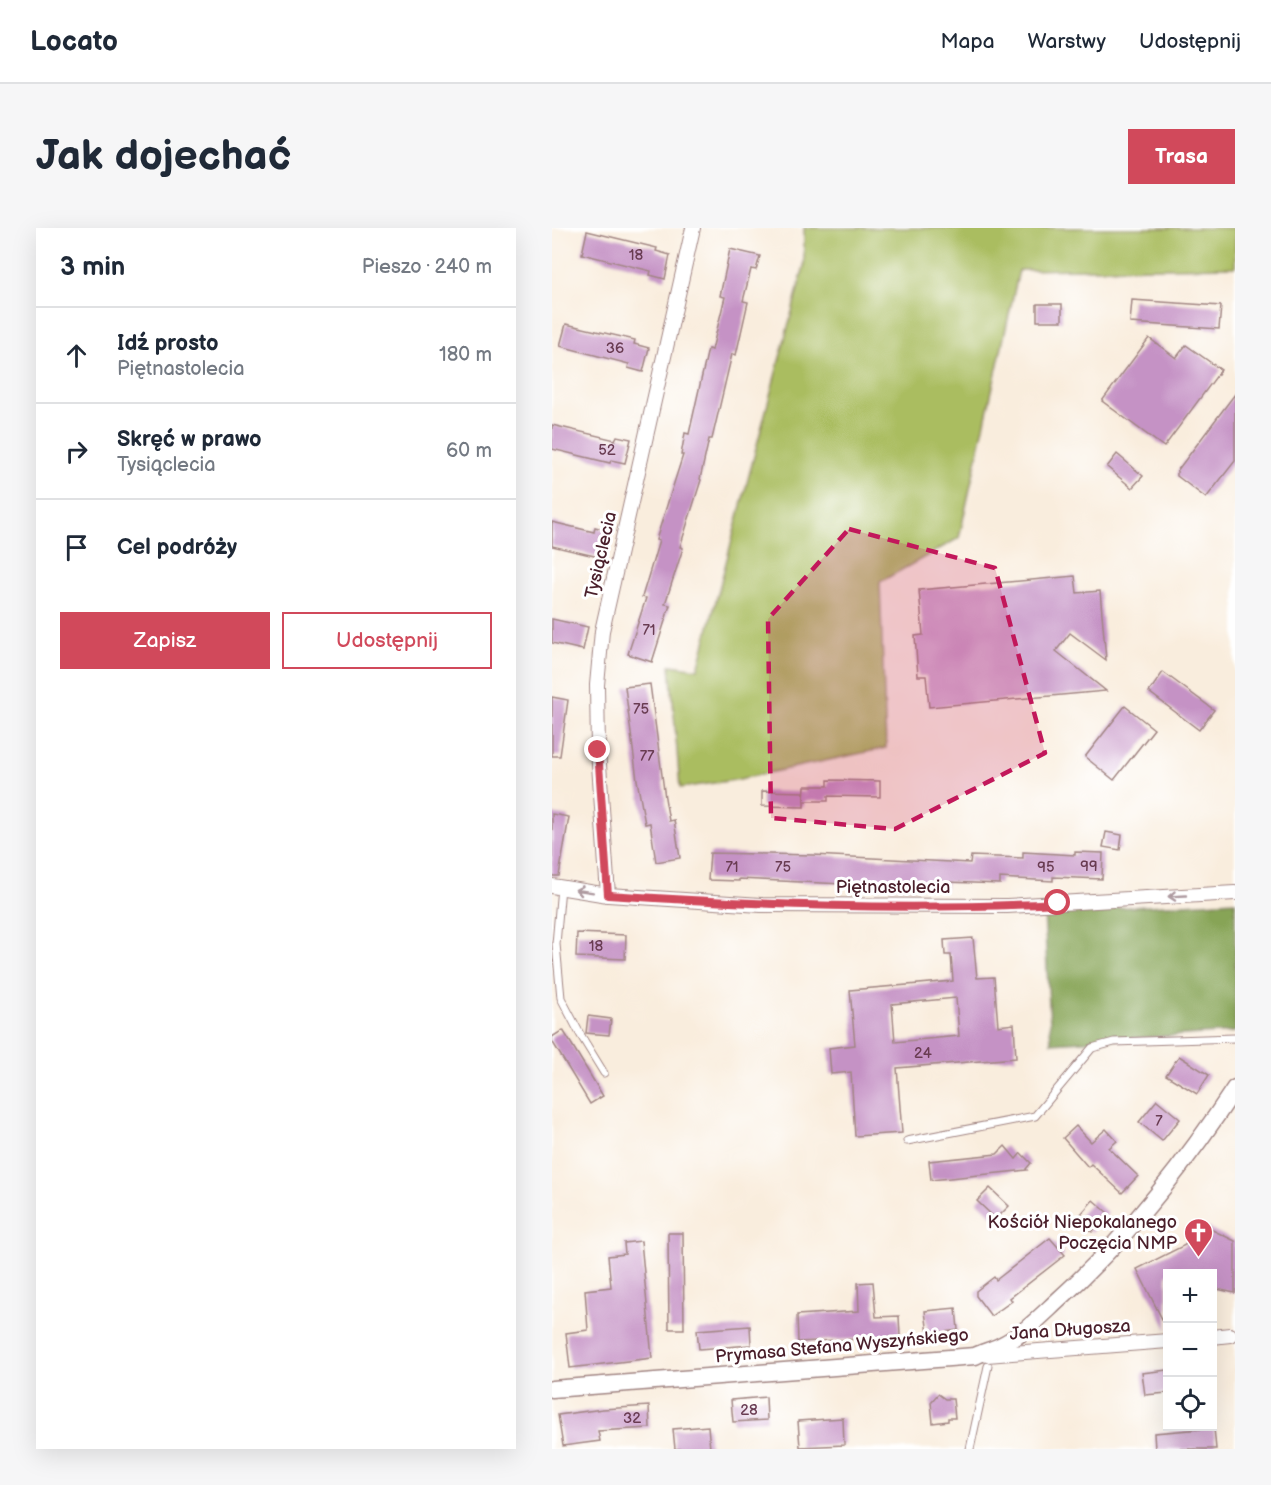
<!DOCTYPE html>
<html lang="pl">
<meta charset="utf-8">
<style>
body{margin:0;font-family:"Balsamiq Sans",sans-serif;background:#f6f6f7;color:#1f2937}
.controls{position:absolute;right:18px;bottom:18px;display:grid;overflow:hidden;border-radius:0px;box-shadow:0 6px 24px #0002}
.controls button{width:54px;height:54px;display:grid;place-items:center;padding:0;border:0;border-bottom:2px solid #e0e1e3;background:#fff;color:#1f2937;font:30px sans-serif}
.stop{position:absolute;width:18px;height:18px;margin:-14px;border:4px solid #d1495b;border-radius:50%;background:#fff}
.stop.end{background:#d1495b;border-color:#fff;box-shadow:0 2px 6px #0008}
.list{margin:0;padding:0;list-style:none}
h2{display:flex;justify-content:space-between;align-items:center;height:78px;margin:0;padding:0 24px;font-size:26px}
h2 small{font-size:20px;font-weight:400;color:#747a83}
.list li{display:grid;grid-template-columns:39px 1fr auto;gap:18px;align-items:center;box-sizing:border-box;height:96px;padding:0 24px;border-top:2px solid #e0e1e3}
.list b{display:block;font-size:22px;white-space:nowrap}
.list p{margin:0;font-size:20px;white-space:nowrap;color:#747a83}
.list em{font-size:20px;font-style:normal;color:#747a83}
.actions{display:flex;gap:12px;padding:18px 24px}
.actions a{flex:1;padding:14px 0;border:2px solid #d1495b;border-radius:0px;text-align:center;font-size:21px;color:#d1495b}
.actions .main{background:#d1495b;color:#fff}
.icon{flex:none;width:33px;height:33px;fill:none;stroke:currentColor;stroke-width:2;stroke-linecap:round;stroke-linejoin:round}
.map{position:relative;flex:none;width:683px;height:1221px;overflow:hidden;border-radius:0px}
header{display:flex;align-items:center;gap:36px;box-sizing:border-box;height:84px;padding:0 30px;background:#fff;border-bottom:2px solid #e0e1e3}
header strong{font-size:28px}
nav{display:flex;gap:33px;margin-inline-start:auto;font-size:21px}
.intro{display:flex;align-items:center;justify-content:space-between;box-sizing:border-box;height:144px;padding:0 36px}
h1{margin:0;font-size:42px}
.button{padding:15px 27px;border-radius:0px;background:#d1495b;color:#fff;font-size:21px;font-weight:700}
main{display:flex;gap:36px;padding:0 36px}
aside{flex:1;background:#fff;border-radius:0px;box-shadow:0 6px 24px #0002}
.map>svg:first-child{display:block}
</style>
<header>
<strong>Locato</strong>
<nav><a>Mapa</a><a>Warstwy</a><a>Udostępnij</a></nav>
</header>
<div class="intro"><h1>Jak dojechać</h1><a class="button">Trasa</a></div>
<main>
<aside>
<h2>3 min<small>Pieszo · 240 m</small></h2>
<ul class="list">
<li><svg class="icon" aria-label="ahead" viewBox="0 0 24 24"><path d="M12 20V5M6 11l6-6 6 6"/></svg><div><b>Idź prosto</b><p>Piętnastolecia</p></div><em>180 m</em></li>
<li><svg class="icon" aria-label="right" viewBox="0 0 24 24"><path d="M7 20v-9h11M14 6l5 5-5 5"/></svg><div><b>Skręć w prawo</b><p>Tysiąclecia</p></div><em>60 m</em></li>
<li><svg class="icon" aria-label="arrive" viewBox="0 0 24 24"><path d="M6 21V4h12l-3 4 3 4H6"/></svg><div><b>Cel podróży</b></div></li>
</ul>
<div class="actions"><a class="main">Zapisz</a><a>Udostępnij</a></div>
</aside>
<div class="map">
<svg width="683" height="1221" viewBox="0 0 683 1221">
<rect width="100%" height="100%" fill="#fff"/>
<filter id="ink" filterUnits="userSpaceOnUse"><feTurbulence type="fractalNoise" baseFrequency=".0167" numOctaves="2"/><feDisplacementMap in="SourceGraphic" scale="12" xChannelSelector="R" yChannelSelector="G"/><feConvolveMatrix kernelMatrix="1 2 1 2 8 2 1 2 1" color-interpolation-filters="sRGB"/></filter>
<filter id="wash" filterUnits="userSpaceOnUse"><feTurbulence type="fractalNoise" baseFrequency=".008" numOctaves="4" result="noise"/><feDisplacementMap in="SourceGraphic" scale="24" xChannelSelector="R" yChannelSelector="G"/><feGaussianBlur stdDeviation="1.35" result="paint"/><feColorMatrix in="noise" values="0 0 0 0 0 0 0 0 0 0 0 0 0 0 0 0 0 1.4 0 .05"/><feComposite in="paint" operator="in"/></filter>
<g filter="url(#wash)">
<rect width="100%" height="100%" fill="#f9eddd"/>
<path fill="#aabd61" stroke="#7a6e46" stroke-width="1.5" d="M252 0H683V39L467 42 407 310 328 354 334 520 183 552 128 560 118 437 146 441 252 38Z"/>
<path fill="#87a457" stroke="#686241" stroke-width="1.5" d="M683 673V804L499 815 492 684Z"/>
<g id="blocks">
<g fill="#c592c5" fill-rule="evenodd">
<path d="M35 3 105 20 104 23 118 27 113 51 98 47 99 43 30 26Z"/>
<path d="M178 21 208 28 204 42 199 41 191 73 196 74 184 127 180 126 160 211H157L148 251 149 252 128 319 131 320 113 376 118 377 100 434 76 426 94 370 90 369 107 313 104 312 131 227H129L133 205 137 206 156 121 160 122 173 69 168 68Z"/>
<path d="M580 72 669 78 667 101 578 95Z"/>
<rect x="485" y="76" width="25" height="17"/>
<path d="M14 96 83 112 82 116 97 120 91 144 76 140 77 136 8 118Z"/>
<path d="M597 110 624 130 634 117 669 142 612 219 550 173Z"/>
<path d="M683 166V233L654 270 625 248V243Z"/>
<path d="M0 197 63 212 65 208 79 211 73 235 59 232 58 235 0 221Z"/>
<path d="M565 226 591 248 580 260 555 239Z"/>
<path d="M0 294 42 304 43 299 58 303 51 330 0 318Z"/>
<path d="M523 348 525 365 548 363 554 432 518 405 504 423 554 463 377 479 374 448H366L363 408 371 407 367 362Z"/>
<path d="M0 391 36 399 31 422 0 415Z"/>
<path d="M611 444 662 482 647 502 597 464Z"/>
<path d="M98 456 113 570 117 593 122 592 128 630 104 634 98 595 93 596 85 552 73 459Z"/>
<path d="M0 469 16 472 8 528H0Z"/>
<path d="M573 478 602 501 562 552 533 529Z"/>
<path d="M276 552 328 553V569L276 568V573H252L253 558H276Z"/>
<path d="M210 563 252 564V579L210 578Z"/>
<path d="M0 586 17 589 7 648H0Z"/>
<path d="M554 604 570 607 568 622 551 619Z"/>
<path d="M471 624 523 627V624L551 625 550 651 501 649V653L448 650V656L395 654 394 661 187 651V653L156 652 158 625 261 627 418 635 419 628 471 630Z"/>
<path d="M25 705 74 707 73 731 24 729Z"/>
<path d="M421 710 425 750 442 749 446 798 462 796 464 830 345 840 350 905 303 908 299 844 279 846 277 820 303 817 298 762 401 753 399 727H393L392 712ZM404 770 407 808 343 814 340 776Z"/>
<path d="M36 788 59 791 57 807 34 805Z"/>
<path d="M11 802 51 868 38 876 0 813V809Z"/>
<path d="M627 828 657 847 645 866 614 847Z"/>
<path d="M605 872 628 891 610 913 587 894Z"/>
<path d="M524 898 539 914 554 901 565 913 557 920 586 948 570 965 539 936 536 939 511 910Z"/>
<path d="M453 918 464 931 469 925 479 935 474 941 475 942 379 952 377 933 445 926Z"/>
<path d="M438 960 457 978 444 991 425 973Z"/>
<path d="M541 972 556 985 540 1004 524 992Z"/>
<path d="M646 995 683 1013V1065L660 1060V1046H615V1101L585 1041 633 1017Z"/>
<path d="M116 1005H131L132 1101H117Z"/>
<path d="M498 1010 513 1027 458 1070 460 1073 439 1088 424 1068V1063L442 1049 444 1052Z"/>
<path d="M89 1013 100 1130 18 1140 14 1105 36 1102 33 1062 59 1059 56 1028 73 1026 72 1015Z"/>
<path d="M321 1054 324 1089 347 1088 348 1109 246 1114 245 1087 307 1083 306 1055Z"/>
<path d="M404 1080 406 1102 376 1106 373 1083Z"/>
<path d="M198 1098 199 1117 147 1121 145 1102Z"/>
<path d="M615 1142V1165L593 1167 590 1145Z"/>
<path d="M386 1166 393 1171H401L403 1190H396V1193L381 1195 379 1174Z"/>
<path d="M214 1169 215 1192 181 1194 179 1172Z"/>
<path d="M97 1178 98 1200 46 1203 48 1213 11 1218 6 1187 51 1181Z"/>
<path d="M291 1190 292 1217 248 1219 246 1193Z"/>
<path d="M156 1198 158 1221H123L121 1201Z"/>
<path d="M662 1200 664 1221H603L602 1205Z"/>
</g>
</g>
</g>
<g filter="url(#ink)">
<use href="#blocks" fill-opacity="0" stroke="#a28684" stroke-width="1.5"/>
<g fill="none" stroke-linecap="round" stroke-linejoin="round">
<defs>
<g id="service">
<path d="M9 659 4 716 9 770 28 806 52 845"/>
<path d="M355 913 483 888 540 820 562 814 683 810"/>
<path d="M418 1221 436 1138"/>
</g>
<g id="minor">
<path d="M0 658 56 667 209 677 455 678 683 665"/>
<path d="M56 667 46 522 45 457 50 403 141 0"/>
<path d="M660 1109 678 1107"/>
<path d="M435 1127 616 1113"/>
</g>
<path id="tertiary" d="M0 1161 423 1128C431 1124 440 1122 448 1118 469 1108 486 1091 502 1076 571 1014 632 938 683 860"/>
</defs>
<use href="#service" stroke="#a28684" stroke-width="9"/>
<use href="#minor" stroke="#a28684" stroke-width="16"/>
<use href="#tertiary" stroke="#a28684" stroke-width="19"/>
<use href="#service" stroke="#fff" stroke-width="7"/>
<use href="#minor" stroke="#fff" stroke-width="14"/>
<use href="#tertiary" stroke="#fff" stroke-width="16"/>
</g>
<defs><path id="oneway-shaft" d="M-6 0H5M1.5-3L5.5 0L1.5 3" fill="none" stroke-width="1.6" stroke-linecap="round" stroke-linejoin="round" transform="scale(1.5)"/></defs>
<g stroke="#ae9aa0">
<use href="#oneway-shaft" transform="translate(32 663) rotate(-171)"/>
<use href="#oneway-shaft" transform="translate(625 668) rotate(177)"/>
</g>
</g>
<g fill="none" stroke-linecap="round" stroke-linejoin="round" filter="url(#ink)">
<path stroke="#d1495b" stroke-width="8" d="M46 522 56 667C205 677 356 683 506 675"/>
</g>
<path fill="#c2185b" fill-opacity="0.2" stroke="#c2185b" stroke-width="4.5" stroke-dasharray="12 8" stroke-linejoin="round" d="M297 301 443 340 493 525 343 601 219 590 216 391Z"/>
<defs>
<symbol id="church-pin" viewBox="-11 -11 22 30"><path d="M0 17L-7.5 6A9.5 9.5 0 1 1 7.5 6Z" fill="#d1495b" stroke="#fff"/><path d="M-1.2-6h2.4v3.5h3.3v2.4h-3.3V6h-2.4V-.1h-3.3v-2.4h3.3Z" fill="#fff"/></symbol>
</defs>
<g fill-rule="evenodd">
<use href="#church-pin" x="630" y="988" width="33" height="45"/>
</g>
<g text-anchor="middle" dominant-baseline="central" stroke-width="6" stroke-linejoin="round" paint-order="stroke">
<g font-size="15" fill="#693c52">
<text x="84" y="27">18</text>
<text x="63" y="120">36</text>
<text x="55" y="222">52</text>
<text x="97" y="402">71</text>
<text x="89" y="481">75</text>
<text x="95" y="528">77</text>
<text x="537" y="638">99</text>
<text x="180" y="639">71</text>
<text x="231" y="639">75</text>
<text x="494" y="639">95</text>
<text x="44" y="718">18</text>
<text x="371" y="825">24</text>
<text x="607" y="893">7</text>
<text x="197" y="1182">28</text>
<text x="80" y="1190">32</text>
</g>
<g font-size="18" fill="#4a1f2b" stroke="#fff">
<text transform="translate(49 327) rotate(-77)">Tysiąclecia</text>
<text x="341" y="659">Piętnastolecia</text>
<text transform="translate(518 1102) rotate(-4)">Jana Długosza</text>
<text transform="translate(290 1118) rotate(-5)">Prymasa Stefana Wyszyńskiego</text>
</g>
<g font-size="18" fill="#4a1f2b" stroke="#fff" text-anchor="end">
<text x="625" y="994">Kościół Niepokalanego<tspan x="625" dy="21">Poczęcia NMP</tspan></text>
</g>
</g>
</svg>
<div class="controls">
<button>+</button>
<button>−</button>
<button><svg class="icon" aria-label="locate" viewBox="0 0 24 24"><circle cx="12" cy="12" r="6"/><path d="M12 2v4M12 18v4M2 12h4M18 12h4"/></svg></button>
</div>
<div class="stop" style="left:506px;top:675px"></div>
<div class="stop end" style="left:46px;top:522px"></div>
</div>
</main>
